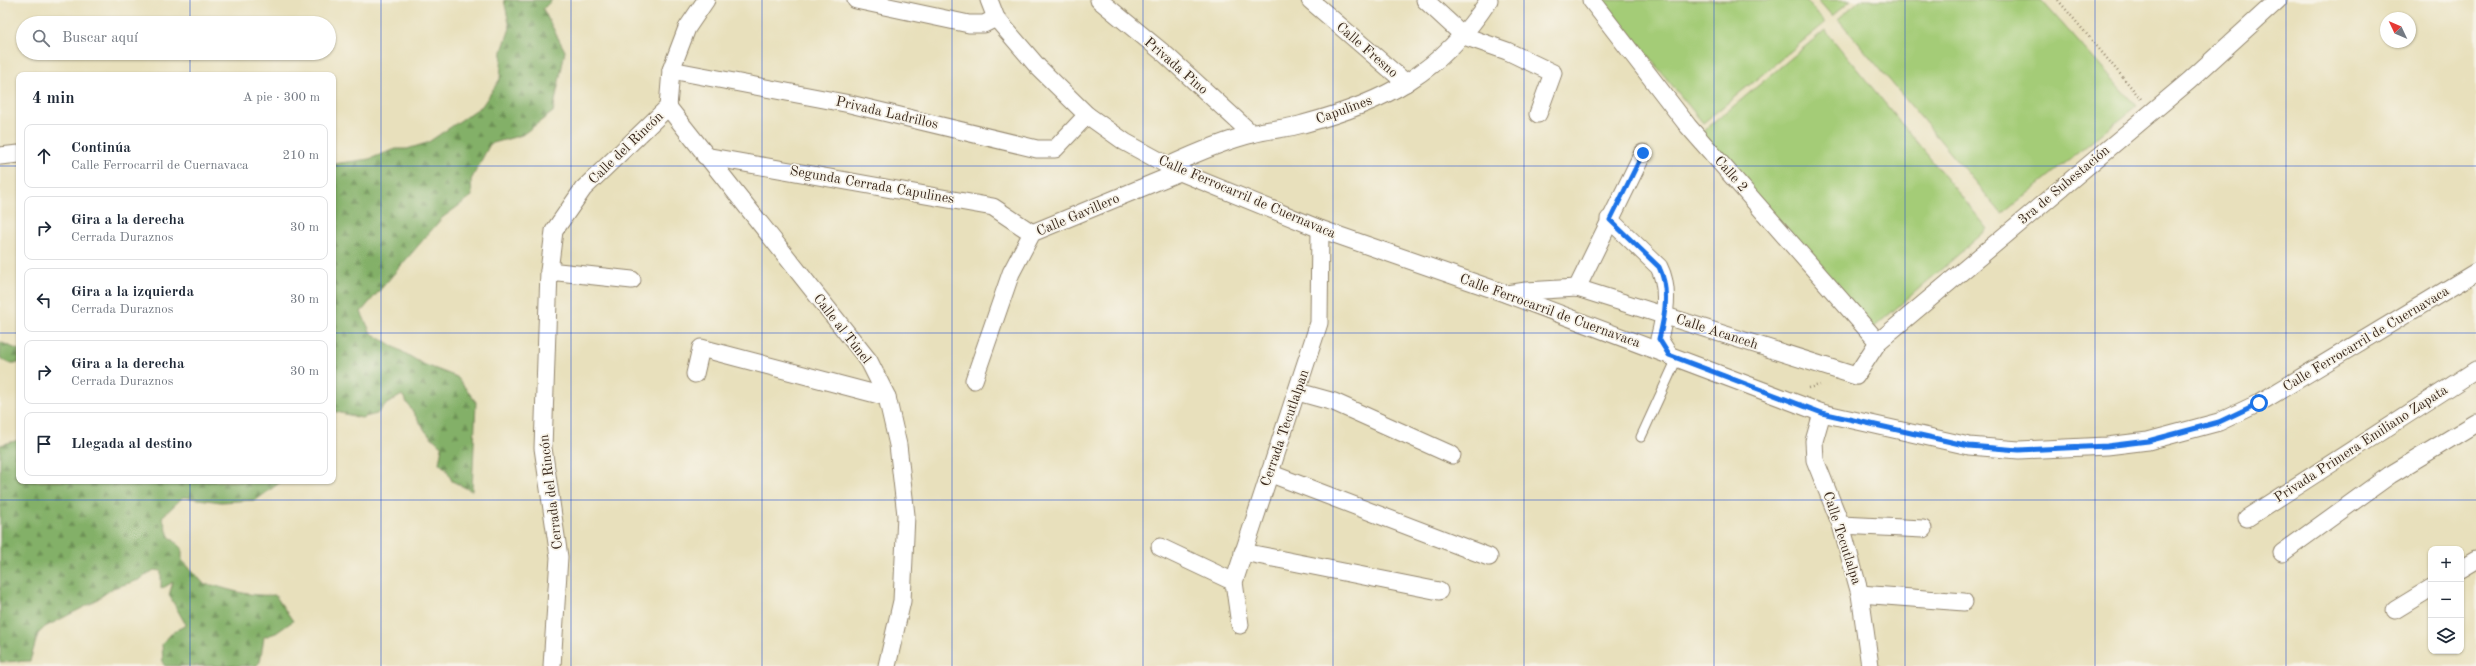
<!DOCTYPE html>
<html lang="es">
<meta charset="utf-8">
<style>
body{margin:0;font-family:"Old Standard TT",serif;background:#f2f2f3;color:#1f2937}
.controls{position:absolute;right:12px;bottom:12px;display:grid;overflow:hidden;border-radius:8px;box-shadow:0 1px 3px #0004}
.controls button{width:36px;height:36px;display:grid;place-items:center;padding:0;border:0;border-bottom:1px solid #e0e1e3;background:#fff;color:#1f2937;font:20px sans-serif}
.compass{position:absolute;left:2380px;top:12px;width:36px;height:36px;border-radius:50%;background:#fff;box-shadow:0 1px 3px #0004;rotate:314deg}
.stop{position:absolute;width:12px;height:12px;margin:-9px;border:3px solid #1a73e8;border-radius:50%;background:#fff}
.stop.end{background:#1a73e8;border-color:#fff;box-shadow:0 1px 4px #0008}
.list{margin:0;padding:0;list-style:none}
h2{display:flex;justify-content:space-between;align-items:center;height:52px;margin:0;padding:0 16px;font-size:17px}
h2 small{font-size:13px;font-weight:400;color:#747a83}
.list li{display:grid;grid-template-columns:26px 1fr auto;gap:12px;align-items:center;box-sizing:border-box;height:64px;margin:0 8px 8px;padding:0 8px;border:1px solid #e0e1e3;border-radius:8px}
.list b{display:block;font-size:15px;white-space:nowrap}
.list p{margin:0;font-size:13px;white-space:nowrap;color:#747a83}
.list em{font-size:13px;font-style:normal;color:#747a83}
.icon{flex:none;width:22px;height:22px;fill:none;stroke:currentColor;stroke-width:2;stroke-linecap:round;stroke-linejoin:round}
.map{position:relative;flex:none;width:2476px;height:666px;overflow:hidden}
.search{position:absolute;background:#fff;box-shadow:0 1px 3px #0004;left:16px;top:16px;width:320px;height:44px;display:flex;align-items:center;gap:10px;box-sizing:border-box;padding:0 14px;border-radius:22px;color:#747a83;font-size:15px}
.panel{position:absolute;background:#fff;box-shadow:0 1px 3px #0004;left:16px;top:72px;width:320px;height:412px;border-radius:8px}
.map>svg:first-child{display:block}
</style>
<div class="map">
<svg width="2476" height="666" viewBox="0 0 2476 666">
<defs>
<pattern id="forest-firs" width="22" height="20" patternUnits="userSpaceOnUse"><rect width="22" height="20" fill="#83b068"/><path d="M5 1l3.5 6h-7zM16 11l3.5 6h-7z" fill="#6c8f55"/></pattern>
</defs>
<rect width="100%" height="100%" fill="#f7f3e8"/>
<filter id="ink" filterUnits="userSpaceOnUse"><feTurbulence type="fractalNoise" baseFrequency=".025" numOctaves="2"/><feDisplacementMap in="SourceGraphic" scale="8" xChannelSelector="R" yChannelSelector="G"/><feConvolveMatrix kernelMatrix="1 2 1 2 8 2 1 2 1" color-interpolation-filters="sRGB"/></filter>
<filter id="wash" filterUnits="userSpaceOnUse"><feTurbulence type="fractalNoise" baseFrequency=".012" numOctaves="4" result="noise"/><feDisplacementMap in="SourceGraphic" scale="16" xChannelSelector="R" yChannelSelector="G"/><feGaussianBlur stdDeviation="0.9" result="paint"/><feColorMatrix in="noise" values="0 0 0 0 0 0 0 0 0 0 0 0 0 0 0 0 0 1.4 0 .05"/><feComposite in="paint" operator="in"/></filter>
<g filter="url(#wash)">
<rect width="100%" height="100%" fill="#e8e0bc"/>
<g fill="#a4cc77" stroke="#707b4a">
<path d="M1602 0H1806L1825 23 1703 123Z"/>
<path d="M1818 0H1851L1832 16Z"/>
<path d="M1860 0H2041L2136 106 2002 214 1838 19Z"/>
<path d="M1825 30 1988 229 1871 330 1700 134Z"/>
</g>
<g fill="url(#forest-firs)" stroke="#5f6d43">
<path d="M504 0H552L543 9 565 51 553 112 522 135 490 144 471 180 472 196 442 218 361 312 371 333 423 364 457 377 476 402 472 491 452 481 446 469 439 463 442 447 426 432 402 395 385 405 377 414 361 418 333 411V164L369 159 396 149H407L427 143 482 106 500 79 502 51 510 28Z"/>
<path d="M0 342 19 350V363H9L0 358Z"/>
<path d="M19 440V481H282L256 500 221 502 183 497 162 517 169 536 182 548V560L205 585C215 584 221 588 230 590 244 594 260 596 275 595L293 621 276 633 264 637 260 662 256 666H165L163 664 162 644 173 632 186 625 169 595 173 582 161 589V571L154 570 139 580 113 588 92 603 45 627 38 634 30 661 0 662V445Z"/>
</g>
</g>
<g filter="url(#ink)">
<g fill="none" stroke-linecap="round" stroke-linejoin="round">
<defs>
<path id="lane" d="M1641 437 1674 365 1670 356"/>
<g id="street">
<path d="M856 0 969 24H984L996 18"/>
<path d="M989 0 996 18 1038 67 1087 115 1125 142 1180 172 1320 229 1507 294 1822 413 1969 446 2019 450 2107 446 2148 441 2219 422 2259 403 2476 272"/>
<path d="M1099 0 1166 55 1252 134"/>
<path d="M1310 0 1406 83"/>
<path d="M1425 0 1464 36 1507 51 1553 73 1538 114"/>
<path d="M1591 0 1688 126 1878 342"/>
<path d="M671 70 850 104 1037 149H1055L1087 115"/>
<path d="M668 107 869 361 887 397 898 445 906 515 902 601 887 666"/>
<path d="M0 156 19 154"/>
<path d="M705 156 993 207 1032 233"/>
<path d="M1168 166C1194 154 1224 141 1252 134 1269 129 1286 129 1303 124 1385 102 1441 73 1489 0"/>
<path d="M1609 219 1659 267C1670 289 1665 316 1659 339L1669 355"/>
<path d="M549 271 632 280"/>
<path d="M1577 288 1643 153"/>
<path d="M1507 294 1526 291 1577 288 1856 376 1878 342 2189 81 2278 0"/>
<path d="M695 374 701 348 887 397"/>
<path d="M974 380 1011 273 1032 233 1180 172"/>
<path d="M1298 392 1334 402 1452 455"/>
<path d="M1822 413 1814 441 1815 460 1841 525 1860 594 1870 666"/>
<path d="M1269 473 1489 557"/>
<path d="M2247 518 2476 370"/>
<path d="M1841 525 1923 529"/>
<path d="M1160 547 1234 582"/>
<path d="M1243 552 1439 591"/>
<path d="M2282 553 2390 475 2476 423"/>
<path d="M2461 569 2476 560"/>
<path d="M1860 594 1964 602"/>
<path d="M2395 610 2431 588"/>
<path d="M1240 625 1234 582 1319 323 1320 229"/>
<path d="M552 666 559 557 543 448 549 271 554 231 583 189 668 107 671 70 687 28 706 0"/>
</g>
</defs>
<use href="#lane" stroke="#92856d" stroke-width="11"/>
<use href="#street" stroke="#92856d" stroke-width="19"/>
<g stroke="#92856d" stroke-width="2.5" stroke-dasharray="1 3" stroke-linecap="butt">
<path d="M2058 0 2141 99"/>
<path d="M1808 388 1820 385"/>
</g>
<use href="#lane" stroke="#fff" stroke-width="9"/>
<use href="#street" stroke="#fff" stroke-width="17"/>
</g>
</g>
<g fill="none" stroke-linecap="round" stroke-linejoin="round" filter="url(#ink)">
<path stroke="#1a73e8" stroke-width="5" d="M1643 153 1610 220 1659 267C1670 289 1665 316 1659 339L1669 355 1822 413 1969 446 2019 450 2107 446 2148 441 2219 422 2259 403"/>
</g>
<path fill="none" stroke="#1d4ed8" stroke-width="1" stroke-opacity="0.55" d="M190 0V23M381 0V666M571 0V666M762 0V666M952 0V666M1143 0V666M1333 0V666M1524 0V666M1714 0V666M1905 0V666M2095 0V666M2286 0V666M190 53V75M0 166H19M333 166H2476M0 333H19M333 333H2476M190 481V666M0 500H2476"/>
<g text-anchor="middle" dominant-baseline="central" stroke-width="3.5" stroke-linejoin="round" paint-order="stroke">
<g font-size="14" fill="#3b2a1e" stroke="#f7f3e8">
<text transform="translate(1367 50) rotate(41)">Calle Fresno</text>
<text transform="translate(1176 66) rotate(41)">Privada Pino</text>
<text transform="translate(1344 110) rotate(-20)">Capulines</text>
<text transform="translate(887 113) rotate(13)">Privada Ladrillos</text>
<text transform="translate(626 148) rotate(-44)">Calle del Rincón</text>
<text transform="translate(1731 174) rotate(49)">Calle 2</text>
<text transform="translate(872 185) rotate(10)">Segunda Cerrada Capulines</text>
<text transform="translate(2064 185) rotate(-40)">3ra de Subestación</text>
<text transform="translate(1247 197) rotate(23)">Calle Ferrocarril de Cuernavaca</text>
<text transform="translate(1078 215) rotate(-23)">Calle Gavillero</text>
<text transform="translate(1550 311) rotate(20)">Calle Ferrocarril de Cuernavaca</text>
<text transform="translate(842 329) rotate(52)">Calle al Túnel</text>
<text transform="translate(1717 332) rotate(18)">Calle Acanceh</text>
<text transform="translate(2366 339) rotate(-31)">Calle Ferrocarril de Cuernavaca</text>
<text transform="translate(1285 428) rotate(-71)">Cerrada Tecutlalpan</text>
<text transform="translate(2361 444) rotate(-33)">Privada Primera Emiliano Zapata</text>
<text transform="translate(551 492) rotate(-97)">Cerrada del Rincón</text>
<text transform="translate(1842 538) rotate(72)">Calle Tecutlalpa</text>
</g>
</g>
</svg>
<div class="controls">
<button>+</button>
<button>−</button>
<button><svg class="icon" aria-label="layers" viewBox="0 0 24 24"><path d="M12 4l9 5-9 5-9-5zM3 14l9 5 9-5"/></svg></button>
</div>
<svg class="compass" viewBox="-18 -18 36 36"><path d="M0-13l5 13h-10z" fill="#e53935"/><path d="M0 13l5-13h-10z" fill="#747a83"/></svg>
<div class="stop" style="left:2259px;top:403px"></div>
<div class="stop end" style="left:1643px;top:153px"></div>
<div class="search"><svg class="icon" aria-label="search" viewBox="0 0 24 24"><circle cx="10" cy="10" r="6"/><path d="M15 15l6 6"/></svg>Buscar aquí</div>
<section class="panel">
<h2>4 min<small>A pie · 300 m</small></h2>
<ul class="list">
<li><svg class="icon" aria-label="ahead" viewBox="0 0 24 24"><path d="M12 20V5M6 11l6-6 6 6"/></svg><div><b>Continúa</b><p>Calle Ferrocarril de Cuernavaca</p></div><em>210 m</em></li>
<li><svg class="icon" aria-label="right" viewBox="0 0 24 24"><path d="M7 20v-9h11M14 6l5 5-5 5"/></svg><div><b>Gira a la derecha</b><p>Cerrada Duraznos</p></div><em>30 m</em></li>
<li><svg class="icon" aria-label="left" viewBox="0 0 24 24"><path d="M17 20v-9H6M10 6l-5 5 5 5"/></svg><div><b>Gira a la izquierda</b><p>Cerrada Duraznos</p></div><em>30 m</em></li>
<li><svg class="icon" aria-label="right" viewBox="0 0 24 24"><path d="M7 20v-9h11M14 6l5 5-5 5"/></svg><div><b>Gira a la derecha</b><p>Cerrada Duraznos</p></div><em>30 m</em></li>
<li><svg class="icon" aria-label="arrive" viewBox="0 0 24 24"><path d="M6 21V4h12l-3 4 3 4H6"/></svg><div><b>Llegada al destino</b></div></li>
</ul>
</section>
</div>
